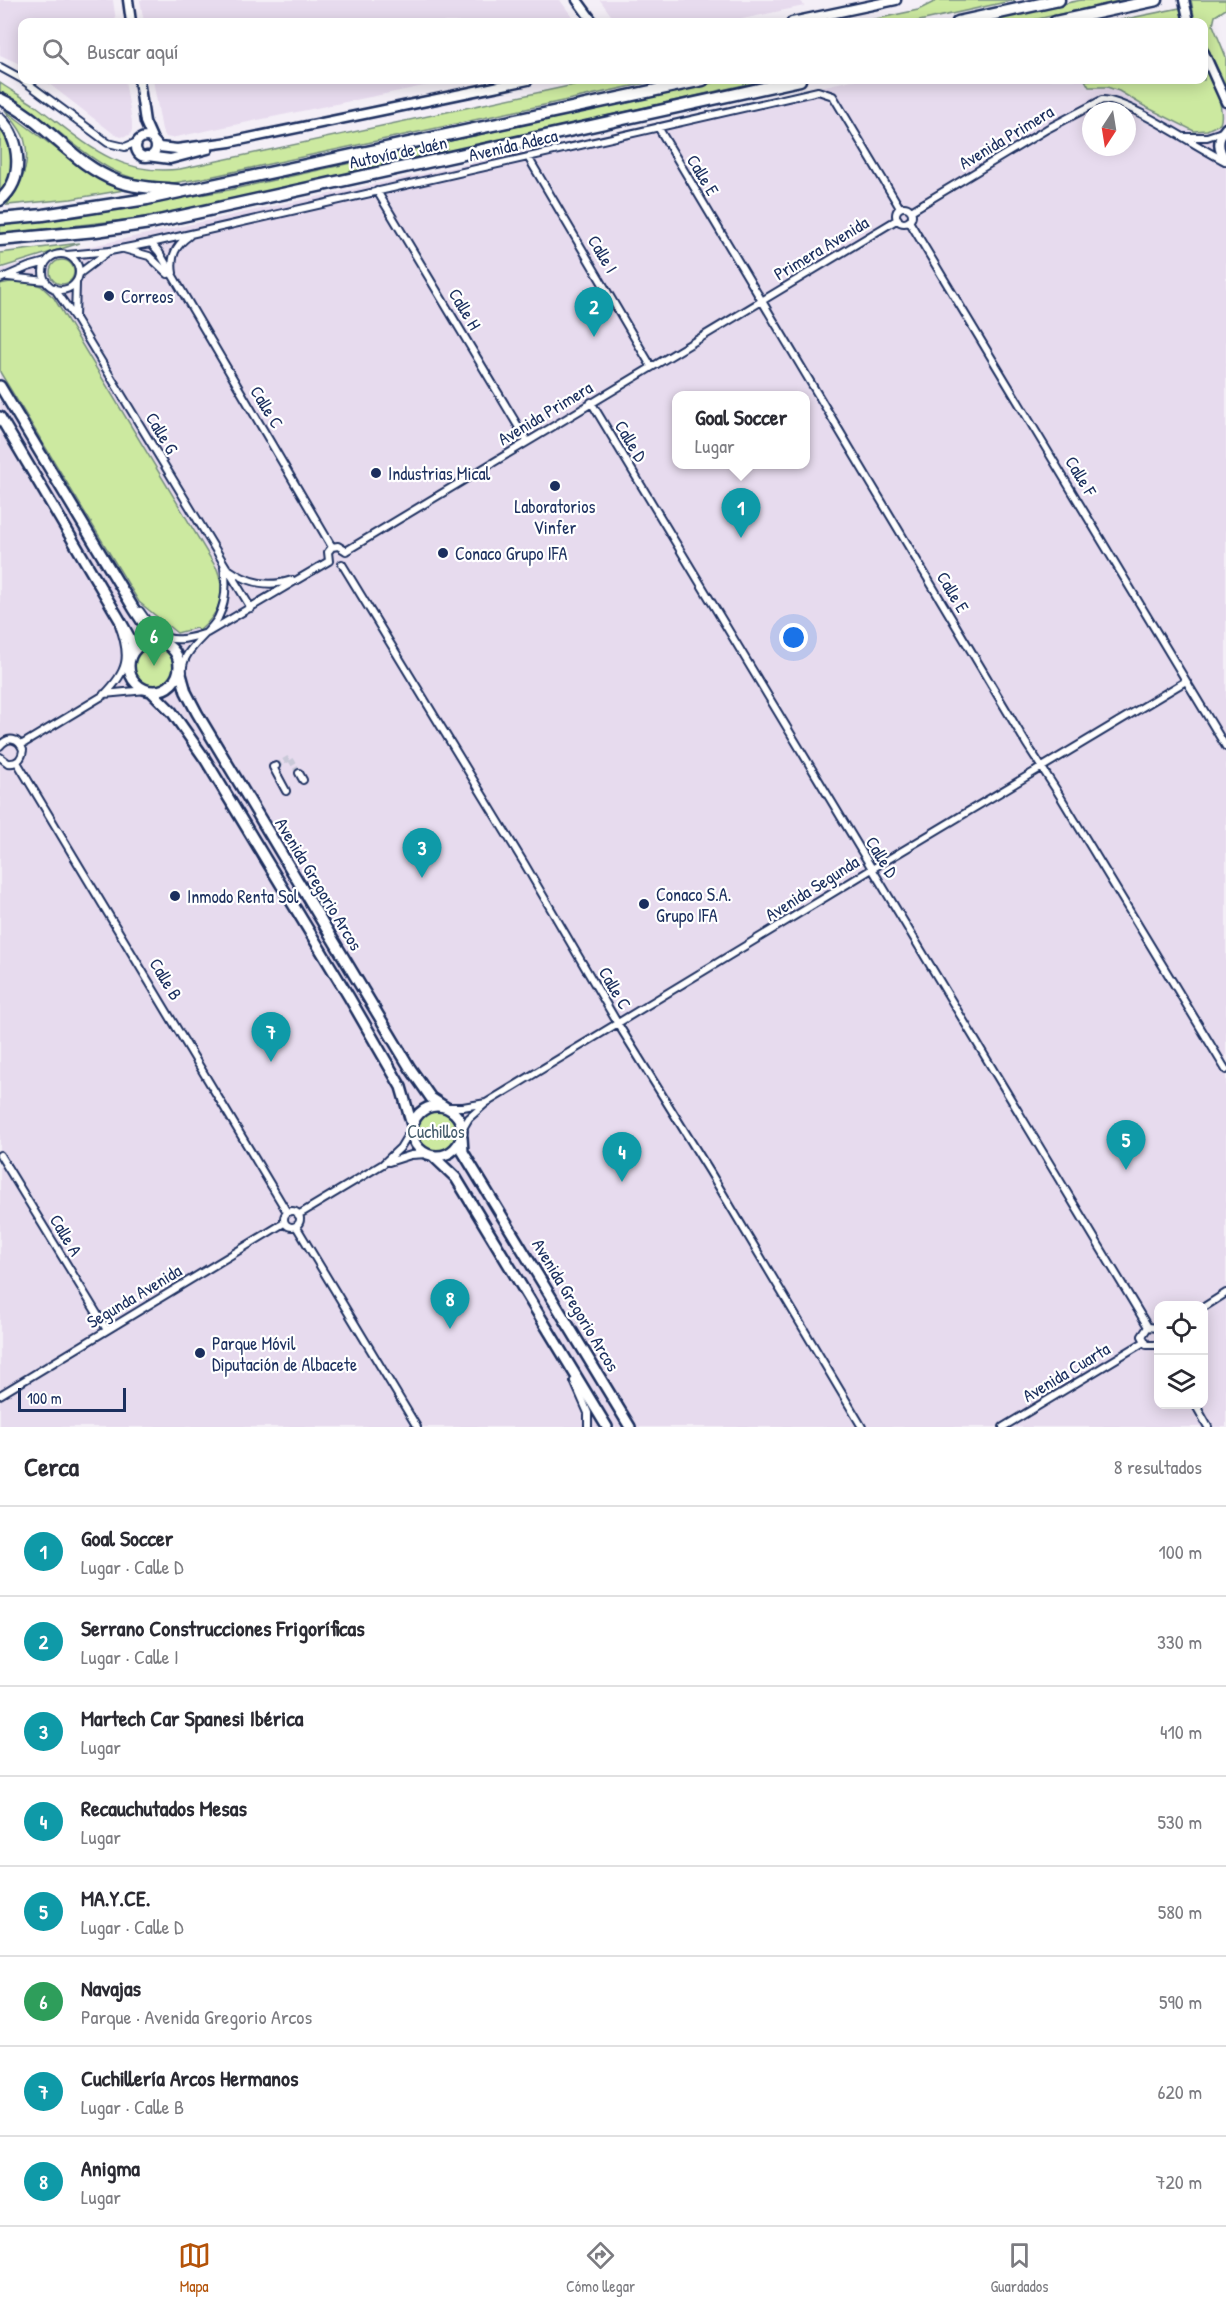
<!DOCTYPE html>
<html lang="es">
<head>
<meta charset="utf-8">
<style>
  :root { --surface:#fff; --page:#f7f7f7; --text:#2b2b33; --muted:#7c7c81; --line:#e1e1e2; --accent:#b45309 }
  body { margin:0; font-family:"Patrick Hand",sans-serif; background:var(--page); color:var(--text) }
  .controls { position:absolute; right:18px; bottom:18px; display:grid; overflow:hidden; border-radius:12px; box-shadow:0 3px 15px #0003 }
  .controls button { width:54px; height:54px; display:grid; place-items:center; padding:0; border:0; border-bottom:2px solid var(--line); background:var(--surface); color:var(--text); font:30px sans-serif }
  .compass { position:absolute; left:1082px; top:102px; width:54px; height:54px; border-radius:50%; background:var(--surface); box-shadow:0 3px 15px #0003; rotate:192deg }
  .scale { position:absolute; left:18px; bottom:15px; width:108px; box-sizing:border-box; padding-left:6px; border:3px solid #1b2f5e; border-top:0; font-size:16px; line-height:21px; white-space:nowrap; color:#1b2f5e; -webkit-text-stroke:4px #fff; paint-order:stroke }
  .you { position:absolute; left:794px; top:638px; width:21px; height:21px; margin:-15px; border:4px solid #fff; border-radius:50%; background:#1a73e8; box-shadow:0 0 0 9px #1a73e833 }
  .badge { display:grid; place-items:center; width:39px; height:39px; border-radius:50%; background:var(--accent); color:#fff; font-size:20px; font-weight:700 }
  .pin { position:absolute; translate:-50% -50px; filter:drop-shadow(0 2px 3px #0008) }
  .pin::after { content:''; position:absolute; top:32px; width:21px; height:18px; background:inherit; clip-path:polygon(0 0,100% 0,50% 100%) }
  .popup { position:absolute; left:672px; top:391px; width:138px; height:78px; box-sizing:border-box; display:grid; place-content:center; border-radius:12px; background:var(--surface); filter:drop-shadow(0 2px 4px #0005); font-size:20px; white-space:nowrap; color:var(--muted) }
  .popup b { font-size:22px; color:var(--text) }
  .popup::after { content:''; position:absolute; left:50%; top:100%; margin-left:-12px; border:12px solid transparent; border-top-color:var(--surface) }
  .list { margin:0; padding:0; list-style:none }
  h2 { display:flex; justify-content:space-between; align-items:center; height:78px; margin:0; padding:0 24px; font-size:26px }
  h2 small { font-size:20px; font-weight:400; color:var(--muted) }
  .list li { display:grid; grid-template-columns:39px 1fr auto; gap:18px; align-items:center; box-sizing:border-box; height:90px; padding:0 24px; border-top:2px solid var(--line) }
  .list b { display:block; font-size:22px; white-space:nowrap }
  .list p { margin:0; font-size:20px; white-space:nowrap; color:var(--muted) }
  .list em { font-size:20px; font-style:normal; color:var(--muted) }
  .icon { flex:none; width:33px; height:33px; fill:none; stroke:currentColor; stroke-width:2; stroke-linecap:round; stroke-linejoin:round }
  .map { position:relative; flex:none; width:1226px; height:1427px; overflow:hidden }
  .search { position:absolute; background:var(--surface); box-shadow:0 3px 15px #0003; left:18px; right:18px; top:18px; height:66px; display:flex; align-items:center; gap:15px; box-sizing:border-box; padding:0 21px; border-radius:12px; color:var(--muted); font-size:22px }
  .sheet { height:798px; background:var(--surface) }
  nav { display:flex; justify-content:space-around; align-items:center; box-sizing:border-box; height:84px; border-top:2px solid var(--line); background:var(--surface); font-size:16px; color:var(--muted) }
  nav a { display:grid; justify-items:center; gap:3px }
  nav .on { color:var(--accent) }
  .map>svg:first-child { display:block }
  .built { fill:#e7dbee; fill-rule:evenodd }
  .green { fill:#cce9a0; stroke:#748c7f; stroke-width:1.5 }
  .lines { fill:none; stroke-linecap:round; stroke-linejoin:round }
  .street-tunnel { stroke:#c9c9d8; stroke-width:6; stroke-dasharray:6 3; stroke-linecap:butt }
  .street-casing { stroke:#1b2f5e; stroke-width:10 }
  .secondary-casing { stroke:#1b2f5e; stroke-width:13 }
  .primary-casing { stroke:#1b2f5e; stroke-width:14 }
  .highway-casing { stroke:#1b2f5e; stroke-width:15 }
  .street { stroke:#fff; stroke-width:6 }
  .secondary { stroke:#fff; stroke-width:8 }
  .primary { stroke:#fff; stroke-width:9 }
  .highway { stroke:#fff; stroke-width:10 }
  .poi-dot { fill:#1b2f5e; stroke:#fff; stroke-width:2 }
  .labels { text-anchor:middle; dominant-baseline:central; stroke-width:4.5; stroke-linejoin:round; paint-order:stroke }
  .street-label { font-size:18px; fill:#1b2f5e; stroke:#fff }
  .poi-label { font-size:18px; fill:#1b2f5e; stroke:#fff; text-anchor:start }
  .park-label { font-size:18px; fill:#475e6e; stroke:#fff }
</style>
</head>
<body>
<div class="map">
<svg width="1226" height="1427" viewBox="0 0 1226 1427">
  <rect width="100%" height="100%" fill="#f4eff7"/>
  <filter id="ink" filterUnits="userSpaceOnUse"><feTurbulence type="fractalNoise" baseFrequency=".0167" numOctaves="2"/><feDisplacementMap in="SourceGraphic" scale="12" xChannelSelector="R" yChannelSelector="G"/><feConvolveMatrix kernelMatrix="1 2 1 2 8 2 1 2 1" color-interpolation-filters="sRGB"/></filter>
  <g filter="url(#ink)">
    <path class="built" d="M 0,0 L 113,0 L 116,22 L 22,22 L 22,65 L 0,55 Z
      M 140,0 L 560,0 L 576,22 L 144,22 Z
      M 600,0 L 800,0 L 804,6 L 728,22 L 616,22 Z
      M 1199,4 L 1226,52 L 1226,1427 L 0,1427 L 0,270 L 46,256 L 852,80 L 1204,80 L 1204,22 L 1112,22 ZM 1091,111 L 1127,111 L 1127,147 L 1091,147 ZM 676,396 L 806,396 L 806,464 L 676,464 ZM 1158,1306 L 1204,1306 L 1204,1404 L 1158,1404 Z
      M 44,80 L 125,80 L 132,122 L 132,130 L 130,135 L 121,137 L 114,134 Z
      M 153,80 L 453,80 L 171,138 L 166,137 L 162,130 Z"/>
    <path class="green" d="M 938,0 L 1015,0 L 915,22 L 861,22 L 918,10 Z
      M 1081,0 L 1124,0 L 1024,22 L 979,22 Z
      M 1191,0 L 1226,0 L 1226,9 L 1215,16 L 1213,25 L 1226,57 L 1226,86 L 1204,40 L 1204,22 L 1195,22 Z
      M 1180,8 L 1183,22 L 1111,22 Z
      M 1204,63 C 1211,77 1226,109 1220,124 L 1207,130 L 1194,131 L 1144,106 L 1119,91 L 1107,87 L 1089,87 L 1085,80 L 1204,80 Z
      M 597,80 L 660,80 L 209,177 C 197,179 184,182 172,183 C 94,185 63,121 0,93 L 0,83 C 12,91 24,98 36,106 C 83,141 117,177 180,169 Z
      M 725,80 L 766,80 L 239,199 L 133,219 L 0,234 L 0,223 L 111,210 L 229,190 Z
      M 5,110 L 71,160 L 106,181 L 130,189 L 71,199 L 7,205 C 21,185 32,164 24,138 C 21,129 11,118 5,110 Z
      M 0,123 C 18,149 17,169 0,194 Z
      M 80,243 L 0,268 L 0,253 Z
      M50 272a12 12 0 1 1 24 0a12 12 0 1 1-24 0Z
      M 20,280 L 41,286 L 54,298 L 217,569 C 227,595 219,614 199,631 L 196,628 L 177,633 L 139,602 L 0,372 L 0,284 Z
      M134 666a20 20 0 1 1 40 0a20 20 0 1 1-40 0Z
      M416 1131a20 20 0 1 1 40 0a20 20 0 1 1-40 0Z"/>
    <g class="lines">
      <path class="street-tunnel" d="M 276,766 L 290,758 L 299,773"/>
      <defs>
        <path id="street" d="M 0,67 L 22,79
          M 23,80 L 108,143 L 125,147 L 137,142
          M 658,127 L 1026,743 L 1057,791 L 1226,1070
          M 1185,137 L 1207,137 L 1222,132
          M 528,157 L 651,366
          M 377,191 L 527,441
          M896 215a8 8 0 1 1 16 0a8 8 0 1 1-16 0Z
          M 911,211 L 1047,129 L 1102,100 C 1127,99 1198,148 1225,161
          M 909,221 L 1226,747
          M 151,243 L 159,252 L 332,547
          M 124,249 L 149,256 L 168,274
          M43 272a18 18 0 1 1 36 0a18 18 0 1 1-36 0Z
          M 67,255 L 110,251 L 151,243 L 818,91 L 833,96 L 900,208
          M 80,273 L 109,251
          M 173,273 C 170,256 176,245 189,236
          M 8,277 L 46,281
          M 0,279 L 28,267 L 46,262
          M 54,288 L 75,318 L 251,608
          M 75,318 L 76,283
          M 591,402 L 1148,1327
          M 346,551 L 898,219
          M 329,561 L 328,552 L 332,547 L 338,546 L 346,551
          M 342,564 L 524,863 L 618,1024 L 710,1172 L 862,1427
          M 228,569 C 248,583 268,588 292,580
          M 140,611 C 162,643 171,644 207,633 L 329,561
          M 183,672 C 180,651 209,635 218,618 C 226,602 227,585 224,567
          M 104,694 L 146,690
          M 21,745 L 104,695 C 128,671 131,657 119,625
          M 0,746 C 8,736 19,738 23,750 C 22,759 17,764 8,763 L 0,757
          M 17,762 L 287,1212
          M 276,766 L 273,767 L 286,791
          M 299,773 L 303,780
          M 447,1107 L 463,1107 L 486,1103
          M 462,1130 L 469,1118 L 486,1103 L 872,869 L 1186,681
          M 0,1155 L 107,1330
          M 389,1162 L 411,1155 L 427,1154
          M284 1219a8 8 0 1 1 16 0a8 8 0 1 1-16 0Z
          M 298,1215 L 383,1164 L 400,1148 L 412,1128
          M 296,1226 L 417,1427
          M 1204,1307 L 1226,1293
          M 1158,1328 L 1148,1327 L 1142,1336 L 1147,1345 L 1158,1345
          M 574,1381 L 588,1413 L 588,1427
          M 0,1395 L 284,1223
          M 1195,1404 L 1208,1427
          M 1003,1427 L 1144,1342"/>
        <path id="secondary" d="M 128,0 L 131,22
          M 577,0 L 593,22
          M 1184,0 L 1189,22
          M 792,22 L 896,0
          M 1204,53 L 1226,102
          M 139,80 L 145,122 L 153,140
          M 1226,128 C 1217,138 1217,150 1226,160
          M136 147a10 10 0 1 1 20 0a10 10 0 1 1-20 0Z
          M 155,142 L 159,147 L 177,149 L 230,142 L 528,80
          M 147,156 L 170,159 L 208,149"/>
        <path id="primary" d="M 0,386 L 134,609 L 153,638 L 162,642
          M 0,417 L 121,622 L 132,642 L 130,657
          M129 666a25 25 0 1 1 50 0a25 25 0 1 1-50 0Z
          M 179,667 L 186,692 L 197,713 L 410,1068 L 431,1098 L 445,1107
          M 151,691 L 172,712 L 205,759 L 349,997 L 401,1087 L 412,1125
          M412 1131a25 25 0 1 1 50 0a25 25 0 1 1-50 0Z
          M 462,1137 L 463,1152 L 630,1427
          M 433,1156 L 456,1178 L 607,1427"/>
        <path id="highway" d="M 958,22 L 1059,0
          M 1055,22 L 1157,0
          M 0,99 C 44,119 72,164 117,181 C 136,188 157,188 177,190
          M 0,119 C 21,140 25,179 0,200
          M 0,219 L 43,215 L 147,199 L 703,80
          M 0,240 L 96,231 L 150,223 L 800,80"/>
      </defs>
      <use href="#street" class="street-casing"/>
      <use href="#secondary" class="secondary-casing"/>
      <use href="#primary" class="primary-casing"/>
      <use href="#highway" class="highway-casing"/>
      <use href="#street" class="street"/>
      <use href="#secondary" class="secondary"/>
      <use href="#primary" class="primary"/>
      <use href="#highway" class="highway"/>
    </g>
  </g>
  <g class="poi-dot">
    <circle cx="109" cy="296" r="6"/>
    <circle cx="376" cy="473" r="6"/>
    <circle cx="555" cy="486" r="6"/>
    <circle cx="443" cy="553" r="6"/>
    <circle cx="175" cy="896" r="6"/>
    <circle cx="644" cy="904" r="6"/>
    <circle cx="200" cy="1353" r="6"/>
  </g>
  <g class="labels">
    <g class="street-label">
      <text transform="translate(1006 137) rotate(-31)">Avenida Primera</text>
      <text transform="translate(513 145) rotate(-13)">Avenida Adeca</text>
      <text transform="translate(398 152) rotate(-12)">Autovía de Jaén</text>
      <text transform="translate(703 175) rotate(59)">Calle E</text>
      <text transform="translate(821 248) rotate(-31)">Primera Avenida</text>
      <text transform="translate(603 254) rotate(59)">Calle I</text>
      <text transform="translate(465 309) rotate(59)">Calle H</text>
      <text transform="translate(267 407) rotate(59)">Calle C</text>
      <text transform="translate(545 413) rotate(-31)">Avenida Primera</text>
      <text transform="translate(162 433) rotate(59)">Calle G</text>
      <text transform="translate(631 441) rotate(59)">Calle D</text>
      <text transform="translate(1081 476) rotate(59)">Calle F</text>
      <text transform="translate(953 592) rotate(59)">Calle E</text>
      <text transform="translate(882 857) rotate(59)">Calle D</text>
      <text transform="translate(319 884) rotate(59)">Avenida Gregorio Arcos</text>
      <text transform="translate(812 888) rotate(-32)">Avenida Segunda</text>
      <text transform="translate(166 979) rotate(59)">Calle B</text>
      <text transform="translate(615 988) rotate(60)">Calle C</text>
      <text transform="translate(66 1235) rotate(59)">Calle A</text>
      <text transform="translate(134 1296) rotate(-31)">Segunda Avenida</text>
      <text transform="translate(576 1305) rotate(59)">Avenida Gregorio Arcos</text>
      <text transform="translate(1066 1372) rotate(-31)">Avenida Cuarta</text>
    </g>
    <g class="poi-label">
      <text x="121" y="296">Correos</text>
      <text x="388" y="473">Industrias Mical</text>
      <text x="555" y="506" text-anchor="middle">Laboratorios<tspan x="555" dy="21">Vinfer</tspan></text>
      <text x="455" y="553">Conaco Grupo IFA</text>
      <text x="656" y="894">Conaco S.A.<tspan x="656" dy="21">Grupo IFA</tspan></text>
      <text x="187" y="896">Inmodo Renta Sol</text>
      <text x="212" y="1343">Parque Móvil<tspan x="212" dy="21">Diputación de Albacete</tspan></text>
    </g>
    <g class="park-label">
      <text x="436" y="1131">Cuchillos</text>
    </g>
  </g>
</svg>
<div class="controls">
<button><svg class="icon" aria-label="locate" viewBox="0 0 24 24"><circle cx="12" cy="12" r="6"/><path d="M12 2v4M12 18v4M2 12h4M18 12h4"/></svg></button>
<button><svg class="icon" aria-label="layers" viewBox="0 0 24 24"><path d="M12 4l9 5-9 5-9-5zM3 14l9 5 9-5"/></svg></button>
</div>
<svg class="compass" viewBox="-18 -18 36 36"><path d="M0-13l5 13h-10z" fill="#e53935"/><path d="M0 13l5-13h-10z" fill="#7c7c81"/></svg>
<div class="scale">100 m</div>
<div class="you"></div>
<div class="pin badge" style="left:741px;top:538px;background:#0f9aa8">1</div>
<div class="popup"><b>Goal Soccer</b>Lugar</div>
<div class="pin badge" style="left:594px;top:337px;background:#0f9aa8">2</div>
<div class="pin badge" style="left:422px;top:878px;background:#0f9aa8">3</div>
<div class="pin badge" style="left:622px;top:1182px;background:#0f9aa8">4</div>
<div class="pin badge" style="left:1126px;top:1170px;background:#0f9aa8">5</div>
<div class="pin badge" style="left:154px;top:666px;background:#2e9e5b">6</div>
<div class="pin badge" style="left:271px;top:1062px;background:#0f9aa8">7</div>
<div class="pin badge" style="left:450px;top:1329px;background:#0f9aa8">8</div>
<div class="search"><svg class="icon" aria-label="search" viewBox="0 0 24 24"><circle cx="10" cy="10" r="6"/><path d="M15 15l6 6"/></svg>Buscar aquí</div>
</div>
<section class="sheet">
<h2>Cerca<small>8 resultados</small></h2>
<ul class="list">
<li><span class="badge" style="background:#0f9aa8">1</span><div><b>Goal Soccer</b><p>Lugar · Calle D</p></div><em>100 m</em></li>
<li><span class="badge" style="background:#0f9aa8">2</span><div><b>Serrano Construcciones Frigoríficas</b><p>Lugar · Calle I</p></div><em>330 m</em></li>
<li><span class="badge" style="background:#0f9aa8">3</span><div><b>Martech Car Spanesi Ibérica</b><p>Lugar</p></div><em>410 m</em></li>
<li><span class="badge" style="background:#0f9aa8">4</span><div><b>Recauchutados Mesas</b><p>Lugar</p></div><em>530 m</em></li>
<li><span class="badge" style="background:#0f9aa8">5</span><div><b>MA.Y.CE.</b><p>Lugar · Calle D</p></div><em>580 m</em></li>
<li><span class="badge" style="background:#2e9e5b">6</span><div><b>Navajas</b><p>Parque · Avenida Gregorio Arcos</p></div><em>590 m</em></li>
<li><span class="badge" style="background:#0f9aa8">7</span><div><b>Cuchillería Arcos Hermanos</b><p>Lugar · Calle B</p></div><em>620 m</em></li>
<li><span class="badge" style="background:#0f9aa8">8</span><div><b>Anigma</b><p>Lugar</p></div><em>720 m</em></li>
</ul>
</section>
<nav>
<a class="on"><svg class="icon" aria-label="map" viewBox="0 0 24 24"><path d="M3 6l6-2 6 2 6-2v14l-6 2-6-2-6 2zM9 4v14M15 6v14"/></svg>Mapa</a>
<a><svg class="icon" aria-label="directions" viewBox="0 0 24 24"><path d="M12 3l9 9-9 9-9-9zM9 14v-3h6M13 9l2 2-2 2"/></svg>Cómo llegar</a>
<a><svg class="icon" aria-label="saved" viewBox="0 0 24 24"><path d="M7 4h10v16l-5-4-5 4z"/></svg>Guardados</a>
</nav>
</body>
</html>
